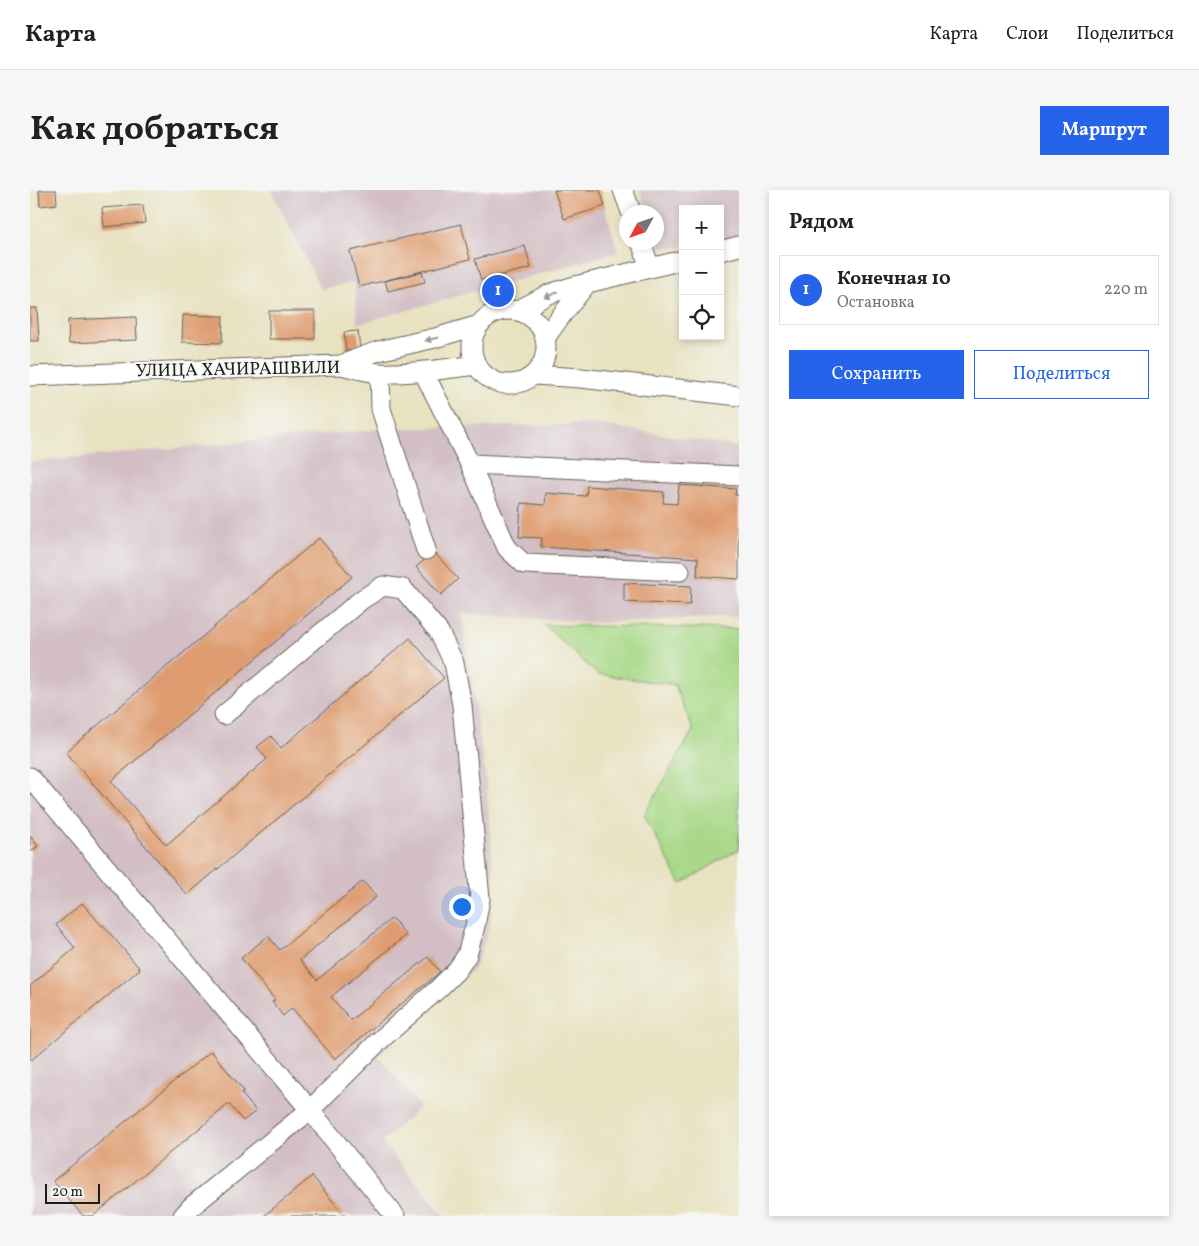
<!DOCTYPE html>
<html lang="ru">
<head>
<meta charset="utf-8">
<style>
  :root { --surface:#fff; --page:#f6f6f6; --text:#202124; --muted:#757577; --line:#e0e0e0; --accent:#2563eb }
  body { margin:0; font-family:Vollkorn,serif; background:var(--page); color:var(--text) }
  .controls { position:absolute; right:15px; top:15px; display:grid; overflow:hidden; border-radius:0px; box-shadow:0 2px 8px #0003 }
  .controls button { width:45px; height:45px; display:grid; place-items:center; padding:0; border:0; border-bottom:1px solid var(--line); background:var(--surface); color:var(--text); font:25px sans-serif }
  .compass { position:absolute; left:589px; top:15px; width:45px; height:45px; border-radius:50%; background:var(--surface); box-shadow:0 2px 8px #0003; rotate:230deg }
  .scale { position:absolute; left:15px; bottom:12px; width:55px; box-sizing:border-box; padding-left:5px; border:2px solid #1c1c1c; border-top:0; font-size:14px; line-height:18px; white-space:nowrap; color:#1c1c1c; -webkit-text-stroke:4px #f6f6f2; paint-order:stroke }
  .you { position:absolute; left:431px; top:716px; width:18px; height:18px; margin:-12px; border:4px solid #fff; border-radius:50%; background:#1a73e8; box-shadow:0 0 0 8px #1a73e833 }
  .badge { display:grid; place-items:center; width:32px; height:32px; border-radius:50%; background:var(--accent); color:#fff; font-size:16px; font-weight:700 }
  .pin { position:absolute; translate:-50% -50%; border:2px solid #fff; box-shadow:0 1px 5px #0006 }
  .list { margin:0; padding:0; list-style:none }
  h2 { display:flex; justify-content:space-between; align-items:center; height:65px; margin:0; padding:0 20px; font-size:21px }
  h2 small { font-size:16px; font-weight:400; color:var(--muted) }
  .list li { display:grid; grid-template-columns:32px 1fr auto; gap:15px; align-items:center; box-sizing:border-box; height:70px; margin:0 10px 10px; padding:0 10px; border:1px solid var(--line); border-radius:0px }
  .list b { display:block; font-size:19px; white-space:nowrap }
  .list p { margin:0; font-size:16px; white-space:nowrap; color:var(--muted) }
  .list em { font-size:16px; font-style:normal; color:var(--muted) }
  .actions { display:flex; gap:10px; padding:15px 20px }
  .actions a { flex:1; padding:11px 0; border:1px solid var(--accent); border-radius:0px; text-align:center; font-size:18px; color:var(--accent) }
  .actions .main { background:var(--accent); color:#fff }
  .icon { flex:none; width:28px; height:28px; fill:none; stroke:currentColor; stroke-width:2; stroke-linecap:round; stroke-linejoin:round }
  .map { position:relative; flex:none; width:709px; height:1026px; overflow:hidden; border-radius:0px }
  header { display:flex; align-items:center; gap:30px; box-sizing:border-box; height:70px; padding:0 25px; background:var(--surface); border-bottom:1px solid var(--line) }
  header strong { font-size:24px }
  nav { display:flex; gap:28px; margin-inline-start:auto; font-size:18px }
  .intro { display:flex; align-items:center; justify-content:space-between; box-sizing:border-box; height:120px; padding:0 30px }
  h1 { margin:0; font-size:35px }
  .button { padding:12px 22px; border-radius:0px; background:var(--accent); color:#fff; font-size:18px; font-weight:700 }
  main { display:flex; gap:30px; padding:0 30px }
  aside { flex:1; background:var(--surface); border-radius:0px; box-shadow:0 2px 8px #0003 }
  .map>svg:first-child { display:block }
  .industrial { fill:#d2bec4 }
  .green { fill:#a9d988; stroke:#627a52 }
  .building { fill:#de9c6f }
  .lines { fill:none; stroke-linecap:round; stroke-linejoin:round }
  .minor-casing { stroke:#636156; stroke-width:21 }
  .minor { stroke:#fff; stroke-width:19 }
  .oneway { fill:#999 }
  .labels { text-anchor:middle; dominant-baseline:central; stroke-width:4; stroke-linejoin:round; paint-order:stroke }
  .street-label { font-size:18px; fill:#1c1c1c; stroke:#f6f6f2 }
</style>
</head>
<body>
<header>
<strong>Карта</strong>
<nav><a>Карта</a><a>Слои</a><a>Поделиться</a></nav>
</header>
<div class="intro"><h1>Как добраться</h1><a class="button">Маршрут</a></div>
<main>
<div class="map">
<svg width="709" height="1026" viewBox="0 0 709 1026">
  <rect width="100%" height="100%" fill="#f6f6f2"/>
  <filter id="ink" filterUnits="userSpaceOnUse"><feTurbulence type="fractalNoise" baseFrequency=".02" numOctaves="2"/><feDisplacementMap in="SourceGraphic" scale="10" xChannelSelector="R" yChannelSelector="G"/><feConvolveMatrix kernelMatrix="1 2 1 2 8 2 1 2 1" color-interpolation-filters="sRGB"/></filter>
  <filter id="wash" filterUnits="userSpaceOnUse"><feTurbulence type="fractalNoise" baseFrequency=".0096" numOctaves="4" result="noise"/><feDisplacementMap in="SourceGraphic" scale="20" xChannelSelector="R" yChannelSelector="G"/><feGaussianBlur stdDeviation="1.12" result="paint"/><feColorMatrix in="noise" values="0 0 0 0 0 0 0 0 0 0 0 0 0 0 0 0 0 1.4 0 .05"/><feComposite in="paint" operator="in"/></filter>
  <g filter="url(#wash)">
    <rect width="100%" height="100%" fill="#e8e2c1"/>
    <path class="industrial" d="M 241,0 L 570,0 L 588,62 L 327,134 L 325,92 L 291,99 Z
      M 610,0 L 709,0 L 709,48 L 690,53 L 690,19 L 653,19 L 653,57 L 629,58 L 627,51 L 626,22 L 617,22 Z
      M 566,234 L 709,257 L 709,426 L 567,433 L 431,423 L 457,598 L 464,693 L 460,736 L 444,779 L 348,865 L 390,917 L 352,952 L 414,1026 L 0,1026 L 0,272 L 351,239 Z"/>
    <path class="green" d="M 514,435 L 709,439 L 709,659 L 651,694 L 614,625 L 663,540 L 645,495 L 567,484 Z"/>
    <g id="blocks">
      <path class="building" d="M 9,0 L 26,0 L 27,14 L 10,16 Z
        M 524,0 L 570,0 L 575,16 L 534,29 Z
        M 113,15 L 115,33 L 74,37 L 72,18 Z
        M 431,34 L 440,69 L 329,97 L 320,61 Z
        M 495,56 L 501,78 L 451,90 L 445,69 Z
        M 392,82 L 395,92 L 358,101 L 355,91 Z
        M 0,118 L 7,118 L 9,151 L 0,151 Z
        M 239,121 L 285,121 L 285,149 L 239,149 Z
        M 153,125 L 193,126 L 192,153 L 152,152 Z
        M 106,127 L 107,150 L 39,153 L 38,130 Z
        M 328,141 L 330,160 L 316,161 L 314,142 Z
        M 649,295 L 706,299 L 705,305 L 709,305 L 709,389 L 667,386 L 668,368 L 511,357 L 512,348 L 489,347 L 491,313 L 515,315 L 516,303 L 556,306 L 557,296 L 634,302 L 633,313 L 647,314 Z
        M 289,348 L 322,387 L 81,591 L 136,655 L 237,569 L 227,557 L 241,546 L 251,558 L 380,448 L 414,488 L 157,705 L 36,562 Z
        M 404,362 L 428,389 L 411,405 L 386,377 Z
        M 594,393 L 661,396 L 660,415 L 594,412 Z
        M 0,646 L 8,656 L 0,662 Z
        M 333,691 L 346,707 L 270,770 L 287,790 L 362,728 L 376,745 L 301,807 L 321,830 L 398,767 L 410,782 L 305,869 L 262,818 L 253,826 L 242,812 L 245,810 L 211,768 L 238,746 L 250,760 Z
        M 52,713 L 72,736 L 73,735 L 110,779 L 0,871 L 0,796 L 45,758 L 26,735 Z
        M 181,861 L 214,901 L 211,903 L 226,921 L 213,931 L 199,914 L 63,1026 L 53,1026 L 23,991 Z
        M 282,986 L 315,1026 L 234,1026 Z"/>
    </g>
  </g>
  <g filter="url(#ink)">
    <use href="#blocks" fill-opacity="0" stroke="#636156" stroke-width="1"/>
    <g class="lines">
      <defs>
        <path id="minor" d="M 593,0 L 601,22
          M 611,52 L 620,78
          M 690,61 L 709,56
          M442 157a37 37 0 1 1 74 0a37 37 0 1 1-74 0Z
          M 487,121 L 519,104 L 541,97 L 653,70
          M 515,149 C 527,129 543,112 557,93
          M 311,175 L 348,161 L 405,148 L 449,135
          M 393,181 L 440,274 L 709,286
          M 350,183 L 351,219 L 396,360
          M 504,185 L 551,188 L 709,206
          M 0,186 L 311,175 C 324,178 336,182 349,183 C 380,184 415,179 446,175
          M 440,274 L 477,358 L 494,374 L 650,381
          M 0,587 L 280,920 L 365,1026
          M 153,1026 L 161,1017 L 280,920 L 347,853 L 409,798 L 427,780 L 437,765 L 445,736 L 450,709 L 432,515 L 424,473 L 409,442 L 373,399 L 353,396 L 331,410 L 194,525"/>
      </defs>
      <use href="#minor" class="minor-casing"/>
      <use href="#minor" class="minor"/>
    </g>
    <defs><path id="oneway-solid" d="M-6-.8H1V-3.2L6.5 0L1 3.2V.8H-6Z" transform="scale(1.25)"/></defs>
    <g class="oneway">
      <use href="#oneway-solid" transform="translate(521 105) rotate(157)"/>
      <use href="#oneway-solid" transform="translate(402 149) rotate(166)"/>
    </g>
  </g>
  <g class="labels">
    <g class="street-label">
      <text transform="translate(208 180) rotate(-1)">УЛИЦА ХАЧИРАШВИЛИ</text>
    </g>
  </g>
</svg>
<div class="controls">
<button>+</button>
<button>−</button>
<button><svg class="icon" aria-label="locate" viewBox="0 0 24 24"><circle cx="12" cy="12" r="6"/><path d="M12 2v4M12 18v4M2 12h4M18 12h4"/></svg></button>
</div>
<svg class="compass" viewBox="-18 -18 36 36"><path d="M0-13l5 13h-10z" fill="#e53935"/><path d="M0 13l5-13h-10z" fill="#757577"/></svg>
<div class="scale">20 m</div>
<div class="you"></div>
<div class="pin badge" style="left:468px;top:101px">1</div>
</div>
<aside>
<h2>Рядом<small></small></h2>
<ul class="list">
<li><span class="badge">1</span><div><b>Конечная 10</b><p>Остановка</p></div><em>220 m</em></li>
</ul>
<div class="actions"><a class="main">Сохранить</a><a>Поделиться</a></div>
</aside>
</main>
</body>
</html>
